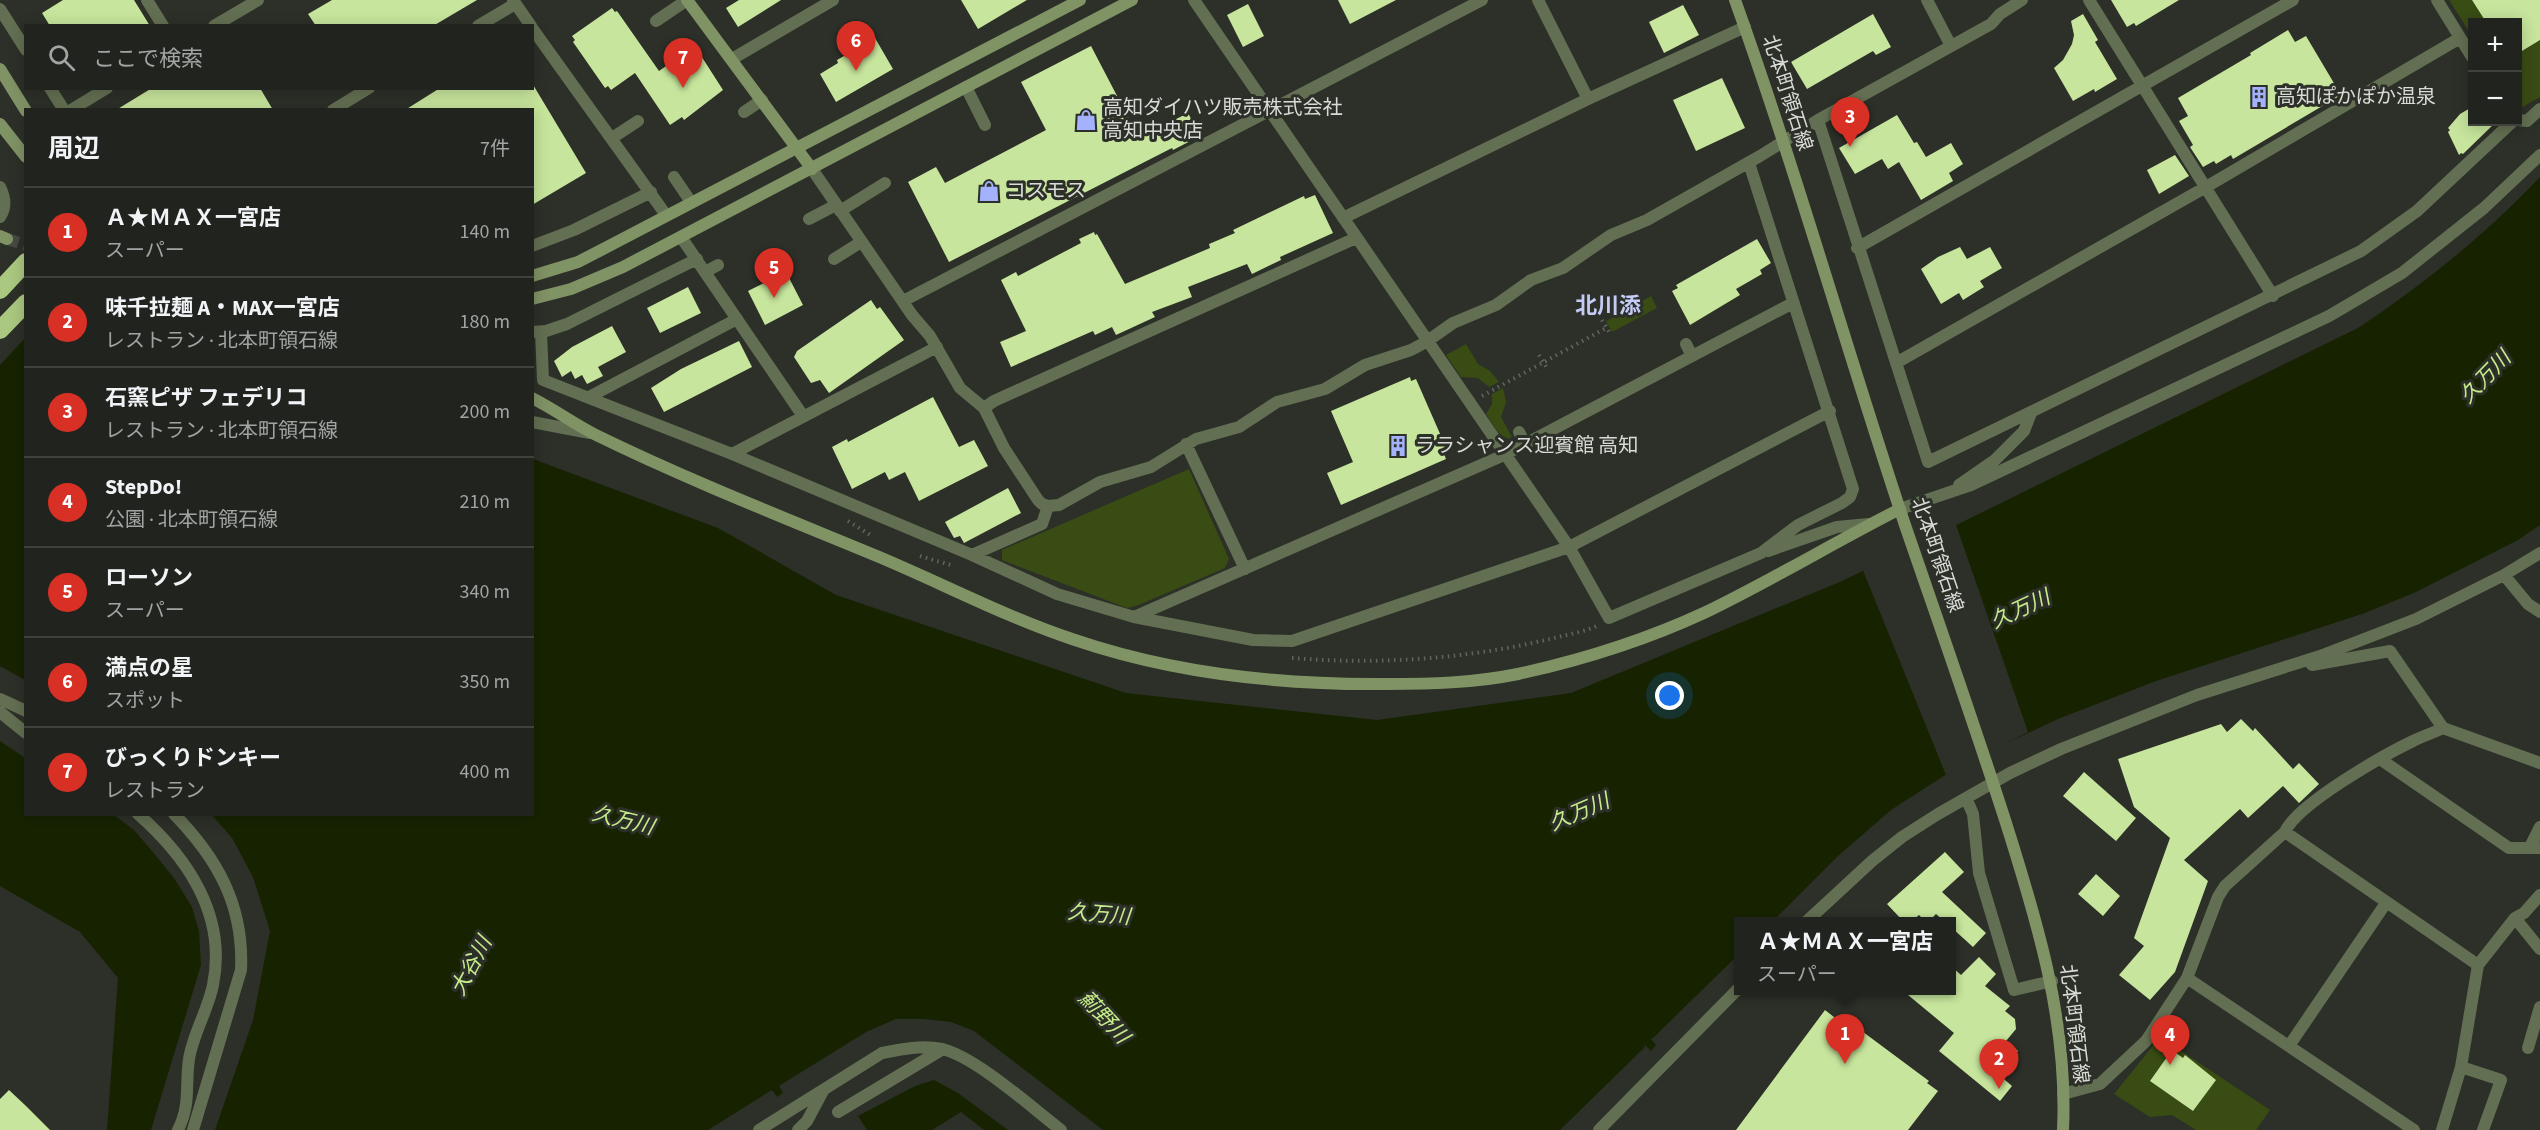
<!DOCTYPE html>
<html lang="ja">
<head>
<meta charset="utf-8">
<style>
  :root { --surface:#21241e; --page:#292c27; --text:#f1f3f6; --muted:#a2a4a4; --line:#3e413c; --accent:#d93025 }
  body { margin:0; font-family:"Source Sans 3","Noto Sans JP",sans-serif; background:var(--page); color:var(--text) }
  .controls { position:absolute; right:18px; top:18px; display:grid; overflow:hidden; border-radius:0px; box-shadow:0 3px 15px #0003 }
  .controls button { width:54px; height:54px; display:grid; place-items:center; padding:0; border:0; border-bottom:2px solid var(--line); background:var(--surface); color:var(--text); font:30px sans-serif }
  .you { position:absolute; left:1670px; top:696px; width:21px; height:21px; margin:-15px; border:4px solid #fff; border-radius:50%; background:#1a73e8; box-shadow:0 0 0 9px #1a73e833 }
  .badge { display:grid; place-items:center; width:39px; height:39px; border-radius:50%; background:var(--accent); color:#fff; font-size:20px; font-weight:700 }
  .pin { position:absolute; translate:-50% -50px; filter:drop-shadow(0 2px 3px #0008) }
  .pin::after { content:''; position:absolute; top:32px; width:21px; height:18px; background:inherit; clip-path:polygon(0 0,100% 0,50% 100%) }
  .popup { position:absolute; left:1734px; top:917px; width:222px; height:78px; box-sizing:border-box; display:grid; place-content:center; border-radius:0px; background:var(--surface); filter:drop-shadow(0 2px 4px #0005); font-size:20px; white-space:nowrap; color:var(--muted) }
  .popup b { font-size:22px; color:var(--text) }
  .popup::after { content:''; position:absolute; left:50%; top:100%; margin-left:-12px; border:12px solid transparent; border-top-color:var(--surface) }
  .list { margin:0; padding:0; list-style:none }
  h2 { display:flex; justify-content:space-between; align-items:center; height:78px; margin:0; padding:0 24px; font-size:26px }
  h2 small { font-size:20px; font-weight:400; color:var(--muted) }
  .list li { display:grid; grid-template-columns:39px 1fr auto; gap:18px; align-items:center; box-sizing:border-box; height:90px; padding:0 24px; border-top:2px solid var(--line) }
  .list b { display:block; font-size:22px; white-space:nowrap }
  .list p { margin:0; font-size:20px; white-space:nowrap; color:var(--muted) }
  .list em { font-size:20px; font-style:normal; color:var(--muted) }
  .icon { flex:none; width:33px; height:33px; fill:none; stroke:currentColor; stroke-width:2; stroke-linecap:round; stroke-linejoin:round }
  .map { position:relative; flex:none; width:2540px; height:1130px; overflow:hidden }
  .search { position:absolute; background:var(--surface); box-shadow:0 3px 15px #0003; left:24px; top:24px; width:510px; height:66px; display:flex; align-items:center; gap:15px; box-sizing:border-box; padding:0 21px; border-radius:0px; color:var(--muted); font-size:22px }
  .panel { position:absolute; background:var(--surface); box-shadow:0 3px 15px #0003; left:24px; top:108px; width:510px; height:708px; border-radius:0px }
  .map>svg:first-child { display:block }
  .green { fill:#394c14 }
  .water { fill:#172300 }
  .pier { fill:#2c3028 }
  .building { fill:#c7e59c }
  .lines { fill:none; stroke-linecap:round; stroke-linejoin:round }
  .secondary-tunnel { stroke:#464a42; stroke-width:12; stroke-dasharray:12 6; stroke-linecap:butt }
  .path { stroke:#62655e; stroke-width:4; stroke-dasharray:1.5 4.5; stroke-linecap:butt }
  .lane { stroke:#636f52; stroke-width:12 }
  .street { stroke:#636f52; stroke-width:12 }
  .secondary { stroke:#809365; stroke-width:12 }
  .highway { stroke:#abc880; stroke-width:18 }
  .labels { text-anchor:middle; dominant-baseline:central; stroke-width:6; stroke-linejoin:round; paint-order:stroke }
  .street-label { font-size:20px; fill:#d9dbd6; stroke:#2c3028 }
  .poi-label { font-size:20px; fill:#d9dbd6; stroke:#2c3028; text-anchor:start }
  .water-label { font-size:21px; font-style:italic; fill:#c6ec8a; stroke:#2c3028 }
  .quarter-label { font-size:22px; font-weight:bold; fill:#c3cbf6; stroke:#2c3028 }
</style>
</head>
<body>
<div class="map">
<svg width="2540" height="1130" viewBox="0 0 2540 1130">
  <rect width="100%" height="100%" fill="#2c3028"/>
  <path class="green" d="M 2449,0 L 2540,0 L 2540,97 L 2519,109 L 2518,108 L 2518,22 L 2472,22 L 2472,36 Z
    M 1651,296 L 1657,308 L 1612,332 L 1606,321 Z
    M 1466,344 L 1478,364 L 1490,371 L 1499,382 L 1489,387 L 1478,378 L 1461,377 L 1446,355 Z
    M 1503,388 L 1506,402 L 1501,417 L 1513,439 C 1499,439 1494,425 1486,414 L 1492,404 L 1492,394 Z
    M 1189,469 L 1229,559 L 1225,568 L 1136,606 L 1127,608 L 1002,560 L 1002,550 Z
    M 2160,1037 L 2270,1110 L 2256,1130 L 2196,1130 L 2172,1115 L 2150,1117 L 2114,1094 Z"/>
  <path class="water" d="M 2540,177 L 2540,525 L 2518,540 L 2416,592 L 2365,613 L 2156,681 L 2058,719 L 1964,763 L 1891,810 L 1838,856 L 1773,921 L 1738,922 L 1738,955 L 1652,1039 L 1650,1038 L 1656,1045 L 1651,1051 L 1644,1044 L 1645,1047 L 1560,1130 L 1103,1130 L 974,1031 L 951,1022 L 924,1019 L 896,1019 L 866,1032 L 779,1086 L 783,1093 L 777,1097 L 772,1090 L 708,1130 L 215,1130 L 253,1020 L 270,931 L 253,877 L 232,838 L 212,815 L 532,814 L 533,459 L 718,528 L 836,595 L 1126,693 L 1377,720 L 1571,693 L 1842,581 L 2358,328 C 2424,284 2485,235 2540,177 Z
    M 0,299 L 25,306 L 25,680 L 0,666 Z
    M 0,741 L 25,758 L 26,814 L 114,815 L 134,830 L 152,851 L 174,878 L 192,907 L 199,931 L 201,965 L 151,1130 L 107,1130 L 118,978 L 80,932 L 0,886 Z
    M 934,1080 L 958,1093 L 1008,1130 L 984,1130 L 961,1112 L 932,1130 L 867,1130 L 858,1116 L 915,1086 Z"/>
  <path class="pier" d="M 0,296 L 26,303 L 26,337 L 0,365 Z
    M 1955,522 L 2028,732 L 1946,775 L 1862,568 Z"/>
  <path class="building" d="M 63,0 L 134,0 L 150,26 L 50,26 L 42,13 Z
    M 332,0 L 477,0 L 433,26 L 316,26 L 308,14 Z
    M 739,0 L 781,0 L 738,27 L 726,8 Z
    M 961,0 L 1027,0 L 978,29 Z
    M 1338,0 L 1396,0 L 1350,24 Z
    M 2111,0 L 2179,0 L 2136,26 L 2134,23 L 2127,27 Z
    M 2472,0 L 2540,0 L 2540,40 L 2517,54 L 2517,22 L 2486,22 Z
    M 1248,4 L 1264,36 L 1243,47 L 1227,15 Z
    M 1683,5 L 1699,35 L 1664,53 L 1649,22 Z
    M 612,8 L 615,12 L 617,11 L 659,71 L 690,49 L 693,54 L 698,51 L 723,90 L 684,120 L 682,117 L 670,125 L 635,73 L 611,90 L 608,86 L 605,88 L 573,42 L 575,40 L 572,36 Z
    M 1873,14 L 1891,47 L 1876,55 L 1873,51 L 1807,89 L 1791,62 Z
    M 2083,14 L 2098,40 L 2095,42 L 2117,79 L 2095,92 L 2094,89 L 2073,101 L 2054,68 L 2063,60 L 2072,44 L 2074,35 L 2071,21 Z
    M 2288,30 L 2295,42 L 2306,36 L 2341,95 L 2233,159 L 2231,155 L 2216,164 L 2214,161 L 2203,167 L 2190,147 L 2193,145 L 2179,121 L 2188,116 L 2178,98 L 2251,55 L 2250,53 Z
    M 875,38 L 893,69 L 836,102 L 820,74 L 838,63 L 837,60 Z
    M 1091,46 L 1139,138 L 1188,113 L 1200,136 L 1173,150 L 1172,148 L 949,262 L 908,182 L 936,167 L 945,183 L 1046,130 L 1021,82 Z
    M 1722,78 L 1745,128 L 1696,151 L 1673,100 Z
    M 532,83 L 586,173 L 532,205 L 532,110 L 405,110 L 440,88 L 532,88 Z
    M 152,88 L 260,88 L 273,110 L 116,110 Z
    M 2472,107 L 2472,122 L 2496,122 L 2463,154 L 2461,153 L 2459,155 L 2448,132 L 2450,130 L 2448,128 L 2460,114 Z
    M 1897,115 L 1914,143 L 1917,142 L 1926,157 L 1951,143 L 1963,164 L 1949,173 L 1953,181 L 1921,200 L 1899,162 L 1888,169 L 1882,159 L 1855,174 L 1839,148 Z
    M 2175,155 L 2189,176 L 2159,194 L 2147,170 Z
    M 1315,195 L 1333,233 L 1280,257 L 1281,260 L 1252,274 L 1247,264 L 1188,287 L 1192,297 L 1152,312 L 1155,317 L 1116,335 L 1112,327 L 1095,335 L 1093,331 L 1011,367 L 1000,342 L 1026,331 L 1001,280 L 1016,272 L 1018,276 L 1081,243 L 1079,239 L 1094,232 L 1095,235 L 1097,234 L 1125,284 L 1210,248 L 1209,244 L 1235,233 L 1233,230 L 1304,196 L 1305,199 Z
    M 1757,239 L 1771,263 L 1760,270 L 1762,274 L 1736,289 L 1740,295 L 1690,325 L 1672,291 L 1678,288 L 1676,285 Z
    M 1960,247 L 1967,259 L 1990,247 L 2002,268 L 1980,281 L 1984,287 L 1963,300 L 1959,293 L 1941,304 L 1921,269 L 1938,257 Z
    M 786,272 L 803,305 L 765,325 L 748,291 Z
    M 688,287 L 701,313 L 660,333 L 647,308 Z
    M 871,300 L 877,309 L 880,307 L 904,340 L 829,393 L 820,380 L 811,383 L 794,357 L 797,351 Z
    M 612,326 L 626,352 L 598,367 L 603,376 L 587,384 L 582,375 L 575,379 L 571,371 L 562,377 L 554,361 L 572,347 Z
    M 739,341 L 752,367 L 664,412 L 651,388 L 681,369 Z
    M 1410,377 L 1411,381 L 1416,379 L 1448,452 L 1444,454 L 1446,459 L 1341,505 L 1327,473 L 1353,462 L 1331,411 Z
    M 933,397 L 959,447 L 974,440 L 988,466 L 919,501 L 905,472 L 889,480 L 885,472 L 852,489 L 832,447 L 847,439 L 848,442 Z
    M 1008,488 L 1021,513 L 964,543 L 960,536 L 954,538 L 945,522 Z
    M 2241,719 L 2253,731 L 2255,728 L 2293,769 L 2299,763 L 2319,784 L 2299,803 L 2283,786 L 2248,818 L 2240,809 L 2184,860 L 2208,881 L 2175,972 L 2150,1000 L 2119,975 L 2144,946 L 2134,938 L 2170,838 L 2134,807 L 2118,759 L 2221,724 L 2227,732 Z
    M 2084,772 L 2136,818 L 2116,841 L 2063,796 Z
    M 1945,852 L 1964,872 L 1942,892 L 1986,933 L 1973,947 L 1952,928 L 1952,921 L 1944,921 L 1936,914 L 1929,921 L 1925,921 L 1919,915 L 1912,921 L 1903,921 L 1887,904 Z
    M 2096,874 L 2120,896 L 2103,916 L 2078,894 Z
    M 1979,957 L 1996,974 L 1985,986 L 2010,1006 L 2005,1011 L 2015,1019 L 2016,1029 L 2006,1041 L 2018,1051 L 1998,1074 L 2012,1086 L 2000,1101 L 1939,1051 L 1954,1033 L 1902,990 L 1952,990 L 1952,967 L 1961,975 Z
    M 1825,1010 L 1848,1028 L 1851,1023 L 1929,1081 L 1927,1083 L 1938,1091 L 1908,1130 L 1736,1130 Z
    M 2172,1050 L 2183,1058 L 2185,1055 L 2216,1080 L 2193,1111 L 2150,1081 Z
    M 9,1090 L 26,1106 L 50,1130 L 0,1130 L 0,1099 Z"/>
  <g class="lines">
    <path class="secondary-tunnel" d="M 7,239 L 26,245"/>
    <path class="path" d="M 1602,320 L 1611,335
      M 1539,355 L 1547,368
      M 1482,396 L 1606,328
      M 848,521 L 872,536
      M 920,556 L 954,566
      M 1292,658 C 1379,665 1469,659 1554,638 C 1569,634 1585,632 1599,625"/>
    <path class="lane" d="M 656,21 L 687,0
      M 966,87 L 985,125
      M 744,112 L 762,100
      M 612,138 L 638,121
      M 674,177 L 691,202
      M 0,187 C 5,197 7,207 0,217
      M 840,211 L 885,183
      M 809,219 L 836,205
      M 834,259 L 861,242
      M 705,272 L 718,265
      M 1686,344 L 1692,356
      M 589,397 L 737,319
      M 1519,432 L 1525,444"/>
    <path class="street" d="M 147,0 L 163,26
      M 513,0 L 531,26
      M 1194,0 L 1569,547 L 1609,618 L 1761,553 L 1798,525 L 1842,503 L 1850,497 L 1853,489 L 1749,163
      M 1538,0 L 1588,99
      M 1927,0 L 1951,46
      M 2089,0 L 2273,296
      M 2437,0 L 2472,57
      M 0,9 L 26,50
      M 214,26 L 258,0
      M 478,26 L 515,4
      M 532,28 L 666,215
      M 732,59 L 833,0
      M 50,88 L 64,110
      M 71,110 L 107,88
      M 333,110 L 369,88
      M 1818,120 L 1928,462 L 2361,251 L 2417,211 L 2512,122
      M 2518,120 L 2527,121 L 2540,109
      M 812,169 L 912,315 L 930,336 L 960,388 L 984,408 L 1004,448 L 1038,500 L 1042,504 L 1048,506 L 1059,505 L 1100,482 L 1151,467 L 1196,439 L 1239,427 L 1277,402 L 1325,389 L 1365,365 L 1411,350 L 1426,342 L 1453,323 L 1496,305 L 1531,280 L 1563,268 L 1611,235 L 1647,220 L 1760,156 L 1818,120 L 1991,24 L 2000,14 L 2022,0
      M 1343,218 L 1588,99 L 1745,27
      M 681,237 L 803,416
      M 532,246 L 574,230 L 651,192
      M 1857,248 L 2293,0
      M 903,301 L 1482,0
      M 532,332 L 546,331 L 567,324 L 697,259
      M 541,332 L 543,380 L 732,454 L 972,555 L 1042,524 L 1048,506
      M 1896,363 L 2206,187 L 2460,38
      M 984,408 L 994,401 L 1356,238
      M 532,422 L 590,433
      M 1186,444 L 1245,569
      M 732,454 L 937,347
      M 1959,485 L 1995,460 L 2024,431 L 2031,413
      M 1900,509 L 1971,485 L 2329,316 L 2402,273 L 2484,208 L 2540,155
      M 1768,551 L 1837,527 L 1869,524
      M 972,555 L 1057,594 L 1134,617 L 1253,640 L 1292,641 L 1569,547 L 1830,411
      M 2504,575 L 2528,604 L 2540,612
      M 1134,617 L 1504,455 L 1793,303
      M 2309,661 L 2312,665 L 2390,651 L 2443,728 L 2540,763
      M 0,699 L 26,711
      M 0,712 L 26,733
      M 2380,759 L 2509,848 L 2540,848
      M 1966,798 L 1973,814 L 1979,873 L 2014,990 L 2052,981
      M 138,814 C 188,858 227,916 213,985 C 208,1010 193,1034 189,1059 C 185,1086 191,1104 178,1130
      M 174,814 C 218,859 244,906 241,970 L 193,1130
      M 2285,832 L 2478,965
      M 2530,847 L 2540,827
      M 2515,918 L 2540,949
      M 1806,922 L 1872,861 L 1902,837 L 1938,814 L 2010,773 L 2061,749 L 2197,695 L 2320,656 L 2416,619 L 2504,575 L 2540,553
      M 2187,978 L 2414,1130
      M 2289,1046 L 2386,903
      M 2528,1048 L 2540,1007
      M 2461,1067 L 2501,1080 L 2483,1130
      M 2063,1094 L 2100,1084 L 2146,1041 L 2187,978 L 2218,897 L 2225,886 L 2285,832 C 2297,804 2384,755 2413,741 C 2423,736 2433,733 2443,728
      M 838,1112 L 943,1049
      M 759,1130 L 882,1053 C 902,1049 922,1045 942,1049 C 976,1057 1031,1107 1061,1130
      M 798,1130 L 807,1121 L 823,1091
      M 1599,1130 L 1738,989
      M 2442,1130 L 2461,1067 L 2478,965 L 2515,918 L 2524,913 L 2540,895"/>
    <path class="secondary" d="M 687,0 L 812,169
      M 1735,0 C 1797,173 1847,351 1905,525 C 1939,624 1974,723 2006,823 C 2038,924 2068,1023 2063,1130
      M 0,69 L 26,111
      M 0,124 L 26,157
      M 0,236 L 7,239
      M 532,276 L 578,262 L 607,247 L 1080,0
      M 532,299 L 571,289 L 623,267 L 1132,0
      M 532,398 C 554,409 574,424 596,435 C 686,479 780,516 872,554 C 940,582 1005,617 1075,640 C 1175,674 1282,685 1386,684 C 1430,684 1474,683 1518,674 C 1582,660 1646,640 1706,612 C 1772,580 1835,542 1900,509"/>
    <path class="highway" d="M 0,290 L 26,262
      M 0,330 L 26,303"/>
  </g>
  <defs>
    <symbol id="building-bare" viewBox="-9 -9 18 18"><path d="M-4-6H4V6H1V3H-1V6H-4ZM-2.5-4.3h1.7v1.8h-1.7ZM.8-4.3h1.7v1.8H.8ZM-2.5-1h1.7V.8h-1.7ZM.8-1h1.7V.8H.8Z" fill="#a4b1fc" stroke="#2c3028" stroke-width="2.5" paint-order="stroke"/></symbol>
    <symbol id="shop-bare" viewBox="-9 -9 18 18"><path d="M-5-2.5h2.3a2.7 3.5 0 0 1 5.4 0H5L5.5 6h-11ZM-1.5-2.5h3a1.5 2.3 0 0 0-3 0Z" fill="#a4b1fc" stroke="#2c3028" stroke-width="2.5" paint-order="stroke"/></symbol>
  </defs>
  <g fill-rule="evenodd">
    <use href="#building-bare" x="2244" y="82" width="30" height="30"/>
    <use href="#shop-bare" x="1071" y="105" width="30" height="30"/>
    <use href="#shop-bare" x="974" y="176" width="30" height="30"/>
    <use href="#building-bare" x="1383" y="431" width="30" height="30"/>
  </g>
  <g class="labels">
    <g class="street-label">
      <text transform="translate(1787 93) rotate(72)">北本町領石線</text>
      <text transform="translate(1937 555) rotate(71)">北本町領石線</text>
      <text transform="translate(2074 1024) rotate(83)">北本町領石線</text>
    </g>
    <g class="poi-label">
      <text x="2276" y="97">高知ぽかぽか温泉</text>
      <text x="1103" y="108">高知ダイハツ販売株式会社<tspan x="1103" dy="23">高知中央店</tspan></text>
      <text x="1006" y="191">コスモス</text>
      <text x="1415" y="446">ララシャンス迎賓館 高知</text>
    </g>
    <g class="water-label">
      <text transform="translate(2485 377) rotate(-46)">久万川</text>
      <text transform="translate(2020 609) rotate(-25)">久万川</text>
      <text transform="translate(1579 812) rotate(-23)">久万川</text>
      <text transform="translate(623 820) rotate(14)">久万川</text>
      <text transform="translate(1099 914) rotate(5)">久万川</text>
      <text transform="translate(471 966) rotate(-62)">大谷川</text>
      <text transform="translate(1104 1017) rotate(47)">薊野川</text>
    </g>
    <g class="quarter-label">
      <text x="1608" y="306">北川添</text>
    </g>
  </g>
</svg>
<div class="controls">
<button>+</button>
<button>−</button>
</div>
<div class="you"></div>
<div class="pin badge" style="left:1845px;top:1064px">1</div>
<div class="popup"><b>Ａ★ＭＡＸ一宮店</b>スーパー</div>
<div class="pin badge" style="left:1999px;top:1089px">2</div>
<div class="pin badge" style="left:1850px;top:147px">3</div>
<div class="pin badge" style="left:2170px;top:1065px">4</div>
<div class="pin badge" style="left:774px;top:298px">5</div>
<div class="pin badge" style="left:856px;top:71px">6</div>
<div class="pin badge" style="left:683px;top:88px">7</div>
<div class="search"><svg class="icon" aria-label="search" viewBox="0 0 24 24"><circle cx="10" cy="10" r="6"/><path d="M15 15l6 6"/></svg>ここで検索</div>
<section class="panel">
<h2>周辺<small>7件</small></h2>
<ul class="list">
<li><span class="badge">1</span><div><b>Ａ★ＭＡＸ一宮店</b><p>スーパー</p></div><em>140 m</em></li>
<li><span class="badge">2</span><div><b>味千拉麺 A・MAX一宮店</b><p>レストラン · 北本町領石線</p></div><em>180 m</em></li>
<li><span class="badge">3</span><div><b>石窯ピザ フェデリコ</b><p>レストラン · 北本町領石線</p></div><em>200 m</em></li>
<li><span class="badge">4</span><div><b>StepDo!</b><p>公園 · 北本町領石線</p></div><em>210 m</em></li>
<li><span class="badge">5</span><div><b>ローソン</b><p>スーパー</p></div><em>340 m</em></li>
<li><span class="badge">6</span><div><b>満点の星</b><p>スポット</p></div><em>350 m</em></li>
<li><span class="badge">7</span><div><b>びっくりドンキー</b><p>レストラン</p></div><em>400 m</em></li>
</ul>
</section>
</div>
</body>
</html>
